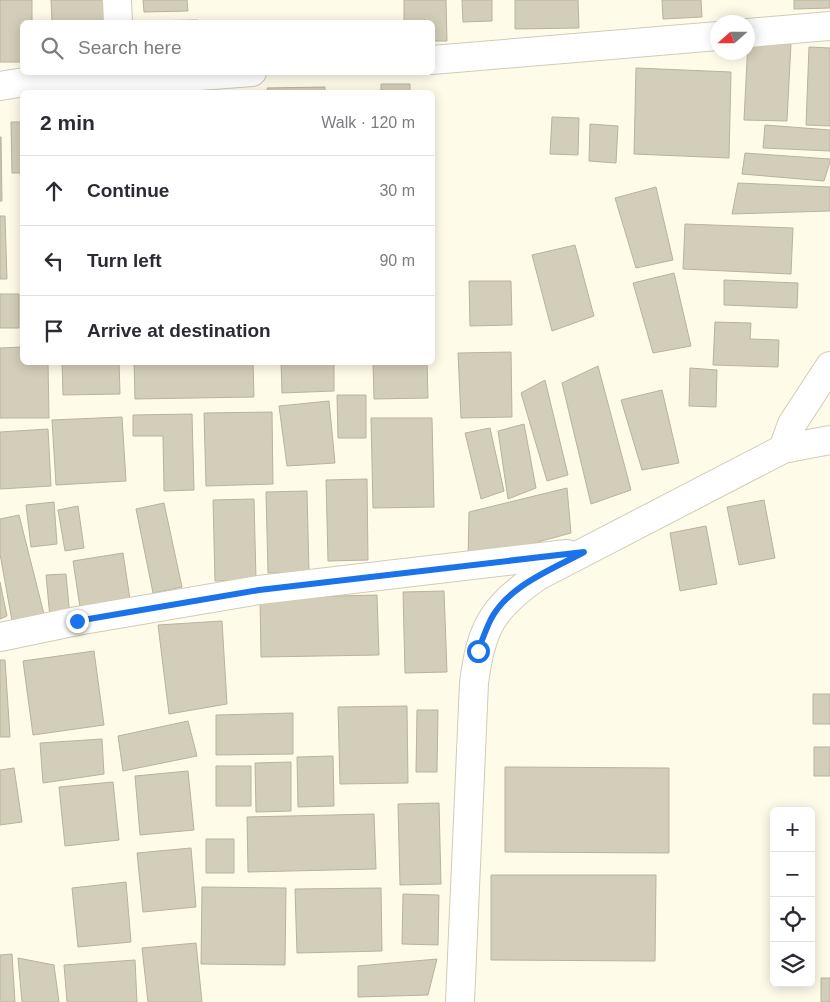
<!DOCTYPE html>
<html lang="en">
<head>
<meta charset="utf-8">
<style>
  :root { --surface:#fff; --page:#f7f7f7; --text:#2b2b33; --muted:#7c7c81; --line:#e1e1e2 }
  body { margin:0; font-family:Arial,sans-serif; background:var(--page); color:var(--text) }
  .controls { position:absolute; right:15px; bottom:15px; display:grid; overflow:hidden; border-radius:8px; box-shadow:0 2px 12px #0003 }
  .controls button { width:45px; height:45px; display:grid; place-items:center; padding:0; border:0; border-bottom:1px solid var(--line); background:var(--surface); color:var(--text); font:25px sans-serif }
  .compass { position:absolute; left:710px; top:15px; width:45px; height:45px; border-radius:50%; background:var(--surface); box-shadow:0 2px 12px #0003; rotate:249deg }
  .stop { position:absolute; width:15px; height:15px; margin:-11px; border:4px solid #1a73e8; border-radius:50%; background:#fff }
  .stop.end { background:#1a73e8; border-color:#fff; box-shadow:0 1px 5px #0008 }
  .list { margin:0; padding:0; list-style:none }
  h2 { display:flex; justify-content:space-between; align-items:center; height:65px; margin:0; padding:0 20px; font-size:21px }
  h2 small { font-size:16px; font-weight:400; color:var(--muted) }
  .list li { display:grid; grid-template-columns:32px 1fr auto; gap:15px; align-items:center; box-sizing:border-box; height:70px; padding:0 20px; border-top:1px solid var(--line) }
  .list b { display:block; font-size:19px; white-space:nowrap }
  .list em { font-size:16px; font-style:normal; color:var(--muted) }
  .icon { flex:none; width:28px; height:28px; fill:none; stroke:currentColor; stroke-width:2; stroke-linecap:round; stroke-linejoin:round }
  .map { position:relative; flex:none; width:830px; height:1002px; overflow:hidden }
  .search { position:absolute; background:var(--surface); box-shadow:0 2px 12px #0003; left:20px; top:20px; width:415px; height:55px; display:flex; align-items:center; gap:12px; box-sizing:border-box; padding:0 18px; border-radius:8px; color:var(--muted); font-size:19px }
  .panel { position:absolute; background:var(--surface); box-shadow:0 2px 12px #0003; left:20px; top:90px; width:415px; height:275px; border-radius:8px }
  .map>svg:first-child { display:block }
  .building { fill:#d3ceb9; stroke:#b8b39e }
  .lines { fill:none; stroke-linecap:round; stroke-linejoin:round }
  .street-casing { stroke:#d0ccb6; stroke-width:30 }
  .street { stroke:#fff; stroke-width:28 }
  .route { stroke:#1a73e8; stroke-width:6 }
</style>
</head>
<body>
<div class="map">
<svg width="830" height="1002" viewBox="0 0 830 1002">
  <rect width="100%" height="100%" fill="#fffbe9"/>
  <path class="building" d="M 0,0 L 32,0 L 32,22 L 22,22 L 22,62 L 0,62 Z
    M 51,0 L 105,0 L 106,22 L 52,22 Z
    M 143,0 L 187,0 L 188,11 L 144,12 Z
    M 404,0 L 446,0 L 447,41 L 432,41 L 432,22 L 404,22 Z
    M 462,0 L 492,0 L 492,21 L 463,22 Z
    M 515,0 L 578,0 L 579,28 L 515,29 Z
    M 662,0 L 701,0 L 702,17 L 663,19 Z
    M 794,0 L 830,0 L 830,8 L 794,9 Z
    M 198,20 L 198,22 L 143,22 L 143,21 Z
    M 748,41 L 791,43 L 787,121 L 744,120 Z
    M 809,47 L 830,48 L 830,126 L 806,125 Z
    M 636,68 L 731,72 L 729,158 L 634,154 Z
    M 381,84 L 410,84 L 410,92 L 381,92 Z
    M 325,87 L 325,92 L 268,92 L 267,88 Z
    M 552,117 L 579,118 L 578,155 L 550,154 Z
    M 11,122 L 22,122 L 22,173 L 12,173 Z
    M 590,124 L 618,126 L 616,163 L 589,161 Z
    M 765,125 L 830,130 L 830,151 L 763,148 Z
    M 0,137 L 1,137 L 2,201 L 0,201 Z
    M 745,153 L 830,159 L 830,162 L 824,181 L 742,174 Z
    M 738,183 L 830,187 L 830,211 L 732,214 Z
    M 656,187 L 673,260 L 636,268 L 615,198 Z
    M 0,216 L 5,216 L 7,279 L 0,279 Z
    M 685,224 L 793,228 L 791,274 L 683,269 Z
    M 575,245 L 594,316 L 552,331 L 532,255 Z
    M 674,273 L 691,346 L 653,353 L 633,283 Z
    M 724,280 L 798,283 L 797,308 L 724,305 Z
    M 469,281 L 511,281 L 512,325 L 470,326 Z
    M 0,294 L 19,294 L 19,328 L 0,328 Z
    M 715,322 L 751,323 L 750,339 L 779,340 L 778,367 L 713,365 Z
    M 22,347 L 22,362 L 48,362 L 49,418 L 0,418 L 0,348 Z
    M 511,352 L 512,417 L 461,418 L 458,353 Z
    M 62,362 L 119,362 L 120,394 L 63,395 Z
    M 134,362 L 253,362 L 254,397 L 135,399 Z
    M 281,362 L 334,362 L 334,391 L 282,393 Z
    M 373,362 L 427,362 L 428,398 L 374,399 Z
    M 598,366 L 631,490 L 591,504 L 562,383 Z
    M 690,368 L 717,370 L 716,407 L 689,406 Z
    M 545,380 L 568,475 L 547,481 L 521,393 Z
    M 662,390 L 679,463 L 642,470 L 621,400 Z
    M 337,395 L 366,395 L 366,438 L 338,438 Z
    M 329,401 L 335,463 L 287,466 L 279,406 Z
    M 272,412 L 273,484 L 206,486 L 204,413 Z
    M 192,414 L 194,490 L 164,491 L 163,436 L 133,436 L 133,415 Z
    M 122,417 L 126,481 L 56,485 L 52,420 Z
    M 371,418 L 432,418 L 434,507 L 373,508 Z
    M 524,424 L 536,488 L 508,499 L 498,431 Z
    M 490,428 L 504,491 L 481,499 L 465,433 Z
    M 48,429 L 51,486 L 0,489 L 0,432 Z
    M 367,479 L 368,560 L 328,561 L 326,480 Z
    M 567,488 L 571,533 L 468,561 L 469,512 Z
    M 307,491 L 309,572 L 268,573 L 266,492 Z
    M 254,499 L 256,580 L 215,581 L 213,500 Z
    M 764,500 L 775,558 L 739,565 L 727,507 Z
    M 54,502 L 57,544 L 31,547 L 26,505 Z
    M 164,503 L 182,587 L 153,593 L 136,509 Z
    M 78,506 L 84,548 L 65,551 L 58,510 Z
    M 19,515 L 44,614 L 12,621 L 0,554 L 0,519 Z
    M 706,526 L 717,584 L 680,591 L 670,533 Z
    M 123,553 L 131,606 L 81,614 L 73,561 Z
    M 66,574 L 70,617 L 50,618 L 46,575 Z
    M 0,582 L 7,616 L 0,619 Z
    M 444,591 L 447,672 L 405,673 L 403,592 Z
    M 377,595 L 379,655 L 261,657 L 260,598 Z
    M 222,621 L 227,704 L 169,714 L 158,625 Z
    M 94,651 L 104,725 L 33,735 L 23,661 Z
    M 0,660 L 5,660 L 10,737 L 0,737 Z
    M 813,694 L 830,694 L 830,724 L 813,724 Z
    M 407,706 L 408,783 L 340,784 L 338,707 Z
    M 417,710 L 438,710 L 437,772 L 416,772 Z
    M 293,713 L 293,754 L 216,755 L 216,715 Z
    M 188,721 L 197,756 L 123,771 L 118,736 Z
    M 102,739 L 104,774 L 43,783 L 40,743 Z
    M 814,747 L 830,747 L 830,776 L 814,776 Z
    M 333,756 L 334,806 L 298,807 L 297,757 Z
    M 291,762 L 291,811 L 256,812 L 255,763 Z
    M 216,766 L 251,766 L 251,806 L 216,806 Z
    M 505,767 L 669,768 L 669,853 L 505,852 Z
    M 14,768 L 22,822 L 0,825 L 0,770 Z
    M 188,771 L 194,830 L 140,835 L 135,776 Z
    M 113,782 L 119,840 L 65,846 L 59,787 Z
    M 439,803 L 441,884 L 400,885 L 398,804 Z
    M 374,814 L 376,869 L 248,872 L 247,817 Z
    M 206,839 L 234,839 L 234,873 L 206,873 Z
    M 191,848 L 196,907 L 143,912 L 137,853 Z
    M 491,875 L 656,875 L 655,961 L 491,960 Z
    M 126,882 L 131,942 L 78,947 L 72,888 Z
    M 202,887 L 286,888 L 285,965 L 201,964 Z
    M 381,888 L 382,951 L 297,953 L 295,889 Z
    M 403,894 L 439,895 L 438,945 L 402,944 Z
    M 196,943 L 202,1002 L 148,1002 L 142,948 Z
    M 12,954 L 15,1002 L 0,1002 L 0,955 Z
    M 18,958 L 54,965 L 59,1002 L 22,1002 Z
    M 437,959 L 428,995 L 358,997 L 358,966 Z
    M 135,960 L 137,1002 L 67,1002 L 64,965 Z
    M 821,978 L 830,978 L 830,1002 L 821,1002 Z"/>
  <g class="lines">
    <defs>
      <path id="street" d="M 117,0 L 118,22
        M 748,33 L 830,26
        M 432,60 L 718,36
        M 121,82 L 252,72
        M 0,86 L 56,77 L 121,82 L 120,72
        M 783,449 L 830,440
        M 0,637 L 77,621 L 259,590 L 567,554
        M 460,1002 L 474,683 C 481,628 492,608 538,576 L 783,449 L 792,424 L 830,366"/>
    </defs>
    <use href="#street" class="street-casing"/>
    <use href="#street" class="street"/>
  </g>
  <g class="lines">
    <path class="route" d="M 77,621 L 259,590 L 584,552 C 553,569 509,585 491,619 C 486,629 482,640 478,651"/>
  </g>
</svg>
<div class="controls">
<button>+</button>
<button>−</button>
<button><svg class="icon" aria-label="locate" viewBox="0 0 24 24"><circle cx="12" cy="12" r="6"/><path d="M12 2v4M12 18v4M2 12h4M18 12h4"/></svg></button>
<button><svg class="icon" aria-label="layers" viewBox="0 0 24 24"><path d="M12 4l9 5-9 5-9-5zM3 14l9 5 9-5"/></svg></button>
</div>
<svg class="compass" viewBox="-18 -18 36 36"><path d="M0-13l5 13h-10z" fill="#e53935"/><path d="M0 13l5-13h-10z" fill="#7c7c81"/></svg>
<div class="stop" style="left:478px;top:651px"></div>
<div class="stop end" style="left:77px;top:621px"></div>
<div class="search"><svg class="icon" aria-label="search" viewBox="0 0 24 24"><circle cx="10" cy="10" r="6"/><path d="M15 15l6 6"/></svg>Search here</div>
<section class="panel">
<h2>2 min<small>Walk · 120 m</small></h2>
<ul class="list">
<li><svg class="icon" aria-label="ahead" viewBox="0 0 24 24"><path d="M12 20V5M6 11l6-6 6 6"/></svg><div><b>Continue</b></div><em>30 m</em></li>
<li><svg class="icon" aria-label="left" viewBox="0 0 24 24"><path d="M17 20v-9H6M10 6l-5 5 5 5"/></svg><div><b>Turn left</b></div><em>90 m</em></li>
<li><svg class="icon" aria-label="arrive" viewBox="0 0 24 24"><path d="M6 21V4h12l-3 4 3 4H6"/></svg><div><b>Arrive at destination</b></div></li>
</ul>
</section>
</div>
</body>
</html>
